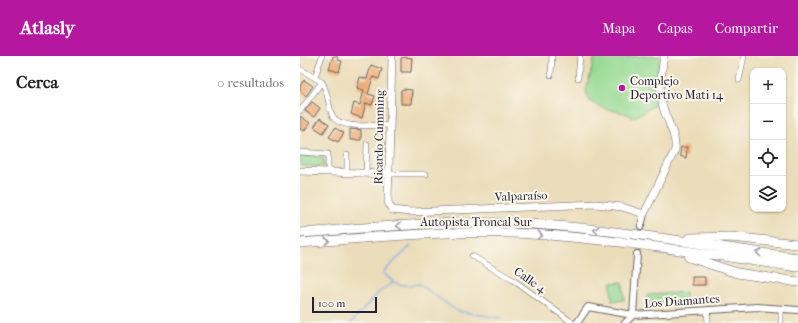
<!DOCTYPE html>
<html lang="es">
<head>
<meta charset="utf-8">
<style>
  :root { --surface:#fff; --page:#f6f6f6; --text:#222; --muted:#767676; --line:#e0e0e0; --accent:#b5179e }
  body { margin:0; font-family:"IM FELL French Canon",serif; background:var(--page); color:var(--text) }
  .controls { position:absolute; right:12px; top:12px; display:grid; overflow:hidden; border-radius:8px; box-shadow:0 1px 3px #0004 }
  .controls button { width:36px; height:36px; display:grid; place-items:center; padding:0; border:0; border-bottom:1px solid var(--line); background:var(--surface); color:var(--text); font:20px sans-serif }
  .scale { position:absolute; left:12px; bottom:10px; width:65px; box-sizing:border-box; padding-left:4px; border:2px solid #22223b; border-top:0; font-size:11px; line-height:14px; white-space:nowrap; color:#22223b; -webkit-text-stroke:3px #fbf7ec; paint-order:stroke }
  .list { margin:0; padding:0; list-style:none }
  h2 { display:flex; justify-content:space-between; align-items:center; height:52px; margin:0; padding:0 16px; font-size:17px }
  h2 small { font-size:13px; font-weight:400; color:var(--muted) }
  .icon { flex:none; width:22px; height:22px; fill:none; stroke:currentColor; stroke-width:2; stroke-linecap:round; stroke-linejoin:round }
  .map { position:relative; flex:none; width:498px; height:267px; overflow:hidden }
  header { display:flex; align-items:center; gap:24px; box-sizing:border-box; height:56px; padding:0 20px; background:var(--accent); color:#fff }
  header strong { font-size:19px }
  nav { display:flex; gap:22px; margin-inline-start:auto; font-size:14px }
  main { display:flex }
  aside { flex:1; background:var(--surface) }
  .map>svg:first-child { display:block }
  .green { fill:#94da93; stroke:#5b7e67 }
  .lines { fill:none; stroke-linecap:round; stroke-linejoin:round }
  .stream { stroke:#79ace5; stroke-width:1.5 }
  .building { fill:#f1ab74 }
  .tertiary-tunnel { stroke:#c3b8a0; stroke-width:6; stroke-dasharray:6 3; stroke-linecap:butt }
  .minor-casing { stroke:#686367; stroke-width:6 }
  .tertiary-casing { stroke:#686367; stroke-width:8 }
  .secondary-casing { stroke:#686367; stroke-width:8 }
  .motorway-casing { stroke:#686367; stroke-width:10 }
  .minor { stroke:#fff; stroke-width:5 }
  .tertiary { stroke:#fff; stroke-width:6 }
  .secondary { stroke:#fff; stroke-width:7 }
  .motorway { stroke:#fff; stroke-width:9 }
  .oneway { stroke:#9c9ca7 }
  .poi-dot { fill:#b5179e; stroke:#fbf7ec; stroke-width:1.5 }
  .labels { text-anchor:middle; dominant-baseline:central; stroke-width:4; stroke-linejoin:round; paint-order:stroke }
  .poi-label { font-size:12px; fill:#22223b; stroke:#fbf7ec; text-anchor:start }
  .street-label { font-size:12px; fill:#22223b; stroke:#fbf7ec }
</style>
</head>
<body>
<header>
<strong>Atlasly</strong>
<nav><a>Mapa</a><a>Capas</a><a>Compartir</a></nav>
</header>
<main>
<aside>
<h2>Cerca<small>0 resultados</small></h2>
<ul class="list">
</ul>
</aside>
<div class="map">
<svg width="498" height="267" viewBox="0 0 498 267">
  <rect width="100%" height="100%" fill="#fbf7ec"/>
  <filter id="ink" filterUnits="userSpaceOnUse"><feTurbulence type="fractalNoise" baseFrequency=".025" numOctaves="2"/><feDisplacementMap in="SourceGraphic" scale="8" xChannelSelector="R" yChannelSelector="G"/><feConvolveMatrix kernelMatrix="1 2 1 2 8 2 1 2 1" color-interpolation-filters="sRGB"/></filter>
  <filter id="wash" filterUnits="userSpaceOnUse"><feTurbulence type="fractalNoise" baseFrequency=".012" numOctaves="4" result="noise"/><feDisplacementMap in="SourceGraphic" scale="16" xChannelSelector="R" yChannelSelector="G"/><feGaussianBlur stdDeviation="0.9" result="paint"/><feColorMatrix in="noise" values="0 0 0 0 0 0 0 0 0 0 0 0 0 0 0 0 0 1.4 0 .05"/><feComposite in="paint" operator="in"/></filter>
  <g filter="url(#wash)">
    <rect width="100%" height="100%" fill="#ebddb9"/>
    <path class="green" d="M 295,0 L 360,0 L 357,29 L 358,47 L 333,62 L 328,58 L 306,53 L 290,46 L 286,35 Z
      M 0,99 L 23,101 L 25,110 L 0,110 Z
      M 323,226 L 324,244 L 312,245 L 311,227 Z
      M 385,236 L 386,249 L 367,250 L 367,247 L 367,250 L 348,251 L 347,239 Z"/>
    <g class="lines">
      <path class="stream" d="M 111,190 L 83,216 C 96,231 101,230 119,228 L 157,255 L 200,262
        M 51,267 L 78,237 L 92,227"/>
    </g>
    <g id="blocks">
      <path class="building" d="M 33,0 L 37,0 L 38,4 L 42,5 L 39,16 L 29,13 Z
        M 105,1 L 112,2 L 111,16 L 101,16 L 101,2 Z
        M 71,9 L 82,13 L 79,23 L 73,21 L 68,38 L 75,40 L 72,49 L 66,47 L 62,62 L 51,58 L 54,47 L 60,49 L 64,34 L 57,32 L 60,21 L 67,23 Z
        M 4,24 L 13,30 L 6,40 L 0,35 L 0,30 Z
        M 104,33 L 112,34 L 111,48 L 101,48 L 101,34 Z
        M 12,46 L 20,52 L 14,61 L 5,55 Z
        M 0,60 L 10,67 L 4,75 L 0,73 Z
        M 20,62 L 29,68 L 23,77 L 14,71 Z
        M 35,72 L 44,77 L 38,86 L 29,81 Z
        M 50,73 L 61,74 L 61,84 L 50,84 Z
        M 381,91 L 387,91 L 386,102 L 380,100 Z
        M 392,221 L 405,221 L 405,229 L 392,229 Z"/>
    </g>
  </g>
  <g filter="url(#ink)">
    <use href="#blocks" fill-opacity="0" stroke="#686367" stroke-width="1"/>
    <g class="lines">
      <path class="tertiary-tunnel" d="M 337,198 L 341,170"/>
      <defs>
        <path id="minor" d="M 0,13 L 22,26 C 28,36 28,48 32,59 C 38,74 76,69 90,69
          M 251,19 L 252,0
          M 15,21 L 22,0
          M 278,22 L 280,0
          M 439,24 L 444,0
          M 0,55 L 22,26
          M 0,96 L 28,98 L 28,116
          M 47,116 L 47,99
          M 66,117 L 67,88
          M 89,118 L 126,118
          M 172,200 L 213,224 L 273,267
          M 407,254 L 408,267
          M 481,267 L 481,253"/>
        <path id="tertiary" d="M 341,170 L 344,158
          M 333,259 L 337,198
          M 277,267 L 288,251 L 333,259 L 457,251 L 498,254
          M 325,267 L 333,259"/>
        <path id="secondary" d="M 92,0 L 88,146 L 92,154 L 110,156 L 296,148 L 322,151 L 344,158 L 375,94 C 377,78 365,63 362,47 C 358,31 362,15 364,0
          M 0,115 L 89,118"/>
        <path id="motorway" d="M 0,177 C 68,172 137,165 206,167 C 304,170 401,189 498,202
          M 390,182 L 431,181 L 498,188
          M 0,187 C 71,181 141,175 212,177 C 307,181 404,198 498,211
          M 389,201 L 437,217 L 498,226"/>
      </defs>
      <use href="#minor" class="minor-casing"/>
      <use href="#tertiary" class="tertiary-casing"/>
      <use href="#secondary" class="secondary-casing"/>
      <use href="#motorway" class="motorway-casing"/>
      <use href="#minor" class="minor"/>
      <use href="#tertiary" class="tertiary"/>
      <use href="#secondary" class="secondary"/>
      <use href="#motorway" class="motorway"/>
    </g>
    <defs><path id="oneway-chevron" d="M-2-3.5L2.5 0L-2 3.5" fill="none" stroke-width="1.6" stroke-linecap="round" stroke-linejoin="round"/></defs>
    <g class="oneway">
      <use href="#oneway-chevron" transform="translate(99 170) rotate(176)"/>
      <use href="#oneway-chevron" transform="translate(296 174) rotate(-173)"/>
      <use href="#oneway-chevron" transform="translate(240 179) rotate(4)"/>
      <use href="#oneway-chevron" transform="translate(27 185) rotate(-5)"/>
      <use href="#oneway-chevron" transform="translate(459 197) rotate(-172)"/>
    </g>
  </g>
  <circle class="poi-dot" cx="322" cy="32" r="4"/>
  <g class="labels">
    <g class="poi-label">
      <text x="330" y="25">Complejo<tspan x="330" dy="14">Deportivo Mati 14</tspan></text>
    </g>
    <g class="street-label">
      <text transform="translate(79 81) rotate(-89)">Ricardo Cumming</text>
      <text transform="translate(221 140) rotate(-2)">Valparaíso</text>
      <text x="176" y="166">Autopista Troncal Sur</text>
      <text transform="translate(230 224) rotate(35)">Calle 4</text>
      <text transform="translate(382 245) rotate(-4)">Los Diamantes</text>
    </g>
  </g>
</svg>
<div class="controls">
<button>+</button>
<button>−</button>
<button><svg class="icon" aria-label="locate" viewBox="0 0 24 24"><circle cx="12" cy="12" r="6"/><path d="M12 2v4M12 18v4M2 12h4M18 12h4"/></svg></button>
<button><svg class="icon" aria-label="layers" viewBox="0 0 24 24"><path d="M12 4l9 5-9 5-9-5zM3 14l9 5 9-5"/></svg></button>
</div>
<div class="scale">100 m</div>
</div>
</main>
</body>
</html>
